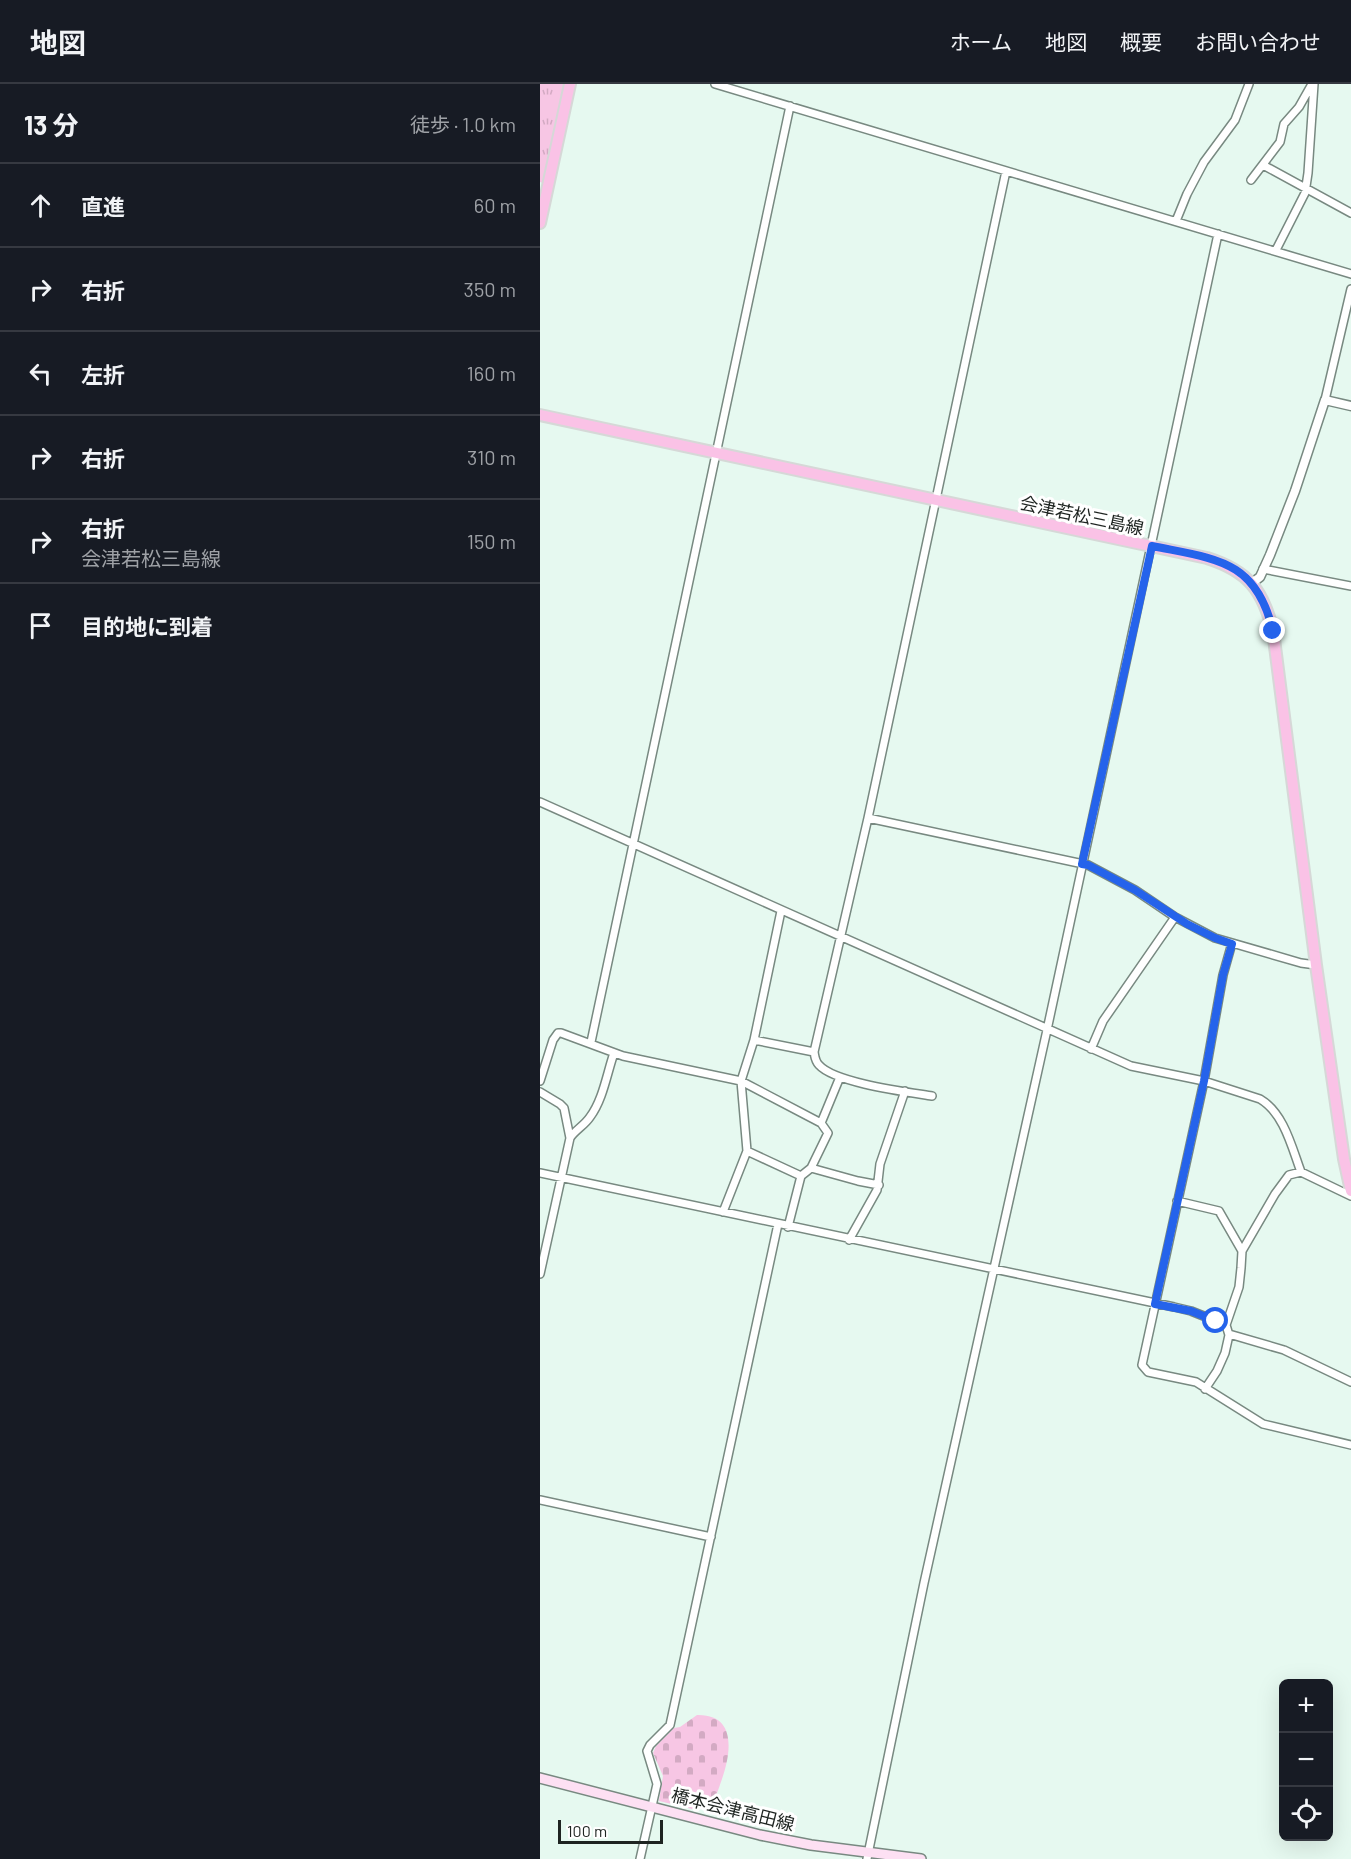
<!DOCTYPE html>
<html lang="ja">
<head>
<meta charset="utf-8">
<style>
  :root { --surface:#171b24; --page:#242831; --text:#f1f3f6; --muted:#9ea1a6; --line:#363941 }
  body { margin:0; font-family:Barlow,"Noto Sans JP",sans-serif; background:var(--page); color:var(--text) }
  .controls { position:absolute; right:18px; bottom:18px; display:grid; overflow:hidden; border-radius:9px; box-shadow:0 6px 24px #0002 }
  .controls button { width:54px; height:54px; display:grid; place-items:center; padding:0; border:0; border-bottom:2px solid var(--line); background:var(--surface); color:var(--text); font:30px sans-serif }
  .scale { position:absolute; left:18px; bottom:15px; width:105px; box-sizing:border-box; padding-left:6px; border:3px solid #1e2421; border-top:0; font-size:16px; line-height:21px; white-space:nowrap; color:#1e2421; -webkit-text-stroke:4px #fff; paint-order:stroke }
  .stop { position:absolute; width:18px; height:18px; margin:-14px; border:4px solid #2563eb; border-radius:50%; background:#fff }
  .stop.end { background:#2563eb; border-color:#fff; box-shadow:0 2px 6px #0008 }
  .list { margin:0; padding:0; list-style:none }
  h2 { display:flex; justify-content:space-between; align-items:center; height:78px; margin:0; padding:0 24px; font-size:26px }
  h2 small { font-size:20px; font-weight:400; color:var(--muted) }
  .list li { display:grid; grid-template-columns:39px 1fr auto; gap:18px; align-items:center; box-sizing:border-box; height:84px; padding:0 24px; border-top:2px solid var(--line) }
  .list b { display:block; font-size:22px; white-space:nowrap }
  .list p { margin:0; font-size:20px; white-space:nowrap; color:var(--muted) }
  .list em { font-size:20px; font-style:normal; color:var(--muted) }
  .icon { flex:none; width:33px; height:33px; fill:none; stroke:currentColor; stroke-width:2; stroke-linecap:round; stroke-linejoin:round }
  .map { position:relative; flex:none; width:811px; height:1775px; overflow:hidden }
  header { display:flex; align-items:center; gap:36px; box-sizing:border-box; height:84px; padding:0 30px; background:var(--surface); border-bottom:2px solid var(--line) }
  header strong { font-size:28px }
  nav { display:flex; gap:33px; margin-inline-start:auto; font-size:21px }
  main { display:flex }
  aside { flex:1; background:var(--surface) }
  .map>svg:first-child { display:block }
  .cemetery { fill:url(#cemetery-stones) }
  .park { fill:url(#park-tufts) }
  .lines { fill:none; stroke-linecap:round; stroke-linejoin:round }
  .minor-casing { stroke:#788981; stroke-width:10 }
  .tertiary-casing { stroke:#788981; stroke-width:11 }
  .secondary-casing { stroke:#788981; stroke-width:12 }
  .primary-casing { stroke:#d6d8d7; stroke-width:14 }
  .minor { stroke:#fff; stroke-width:7 }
  .tertiary { stroke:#fff; stroke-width:8 }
  .secondary { stroke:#fde0f3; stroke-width:9 }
  .primary { stroke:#fac2e6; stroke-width:10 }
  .route { stroke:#2563eb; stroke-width:8 }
  .labels { text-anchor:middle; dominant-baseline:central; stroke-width:6; stroke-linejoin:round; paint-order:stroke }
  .street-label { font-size:18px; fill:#1e2421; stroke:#fff }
</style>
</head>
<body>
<header>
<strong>地図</strong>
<nav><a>ホーム</a><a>地図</a><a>概要</a><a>お問い合わせ</a></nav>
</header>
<main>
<aside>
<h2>13 分<small>徒歩 · 1.0 km</small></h2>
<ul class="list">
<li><svg class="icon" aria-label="ahead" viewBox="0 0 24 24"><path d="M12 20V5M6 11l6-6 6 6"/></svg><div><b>直進</b></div><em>60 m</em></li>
<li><svg class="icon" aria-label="right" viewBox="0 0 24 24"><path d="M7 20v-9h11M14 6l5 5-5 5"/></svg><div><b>右折</b></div><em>350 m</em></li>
<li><svg class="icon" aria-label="left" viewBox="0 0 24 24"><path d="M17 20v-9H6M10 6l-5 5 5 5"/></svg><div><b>左折</b></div><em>160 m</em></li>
<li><svg class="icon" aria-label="right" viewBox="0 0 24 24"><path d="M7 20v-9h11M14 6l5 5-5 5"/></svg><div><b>右折</b></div><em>310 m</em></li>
<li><svg class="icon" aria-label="right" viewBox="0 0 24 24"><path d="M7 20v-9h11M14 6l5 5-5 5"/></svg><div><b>右折</b><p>会津若松三島線</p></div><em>150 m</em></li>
<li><svg class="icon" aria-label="arrive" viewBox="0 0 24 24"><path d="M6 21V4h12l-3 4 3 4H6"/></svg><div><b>目的地に到着</b></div></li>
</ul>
</aside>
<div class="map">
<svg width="811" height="1775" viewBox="0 0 811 1775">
  <defs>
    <pattern id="cemetery-stones" width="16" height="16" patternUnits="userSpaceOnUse" patternTransform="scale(1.5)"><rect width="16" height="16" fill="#f7c6e4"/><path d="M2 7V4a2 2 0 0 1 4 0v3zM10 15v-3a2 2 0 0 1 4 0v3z" fill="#d3aac3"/></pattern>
    <pattern id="park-tufts" width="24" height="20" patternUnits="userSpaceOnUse" patternTransform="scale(1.5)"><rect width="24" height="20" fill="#f7c6e4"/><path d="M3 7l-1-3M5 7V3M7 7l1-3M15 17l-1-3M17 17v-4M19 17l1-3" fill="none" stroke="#d3aac3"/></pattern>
  </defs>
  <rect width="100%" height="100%" fill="#e6f9f0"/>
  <path class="cemetery" d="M 157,1631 C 197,1630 191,1669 182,1695 C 180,1700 178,1708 175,1713 C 172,1719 162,1723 156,1726 L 119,1717 L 123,1692 L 113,1669 L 116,1662 L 134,1644 L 140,1643 Z"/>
  <path class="park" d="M 0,0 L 28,0 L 6,100 L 0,98 Z"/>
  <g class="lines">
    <defs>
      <path id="minor" d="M 175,0 L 811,190
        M 723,81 L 811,129
        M 711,96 L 740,58 L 744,40 L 759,23 L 772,0
        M 636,137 L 647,110 L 664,78 L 695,36 L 709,0
        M 736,166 L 765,109 L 768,89 L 774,0
        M 785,316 L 811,205
        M 723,485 L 811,502
        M 0,718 L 591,982 L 664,997 L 720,1015 C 744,1029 752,1064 761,1088
        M 328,734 L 548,781 L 595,806 L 635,833 L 675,854 L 761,879 L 776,881
        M 692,859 L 683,891 L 664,997 L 602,1281 L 608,1288 L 656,1298 L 723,1340 L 811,1361
        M 214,956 L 274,968
        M 51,958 L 250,22
        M 551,965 L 563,937 L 635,833
        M 0,997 L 13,956 L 18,949 L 21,949 L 83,972 L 201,997 L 281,1039 L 288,1049 L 271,1084 L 261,1092 L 207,1067
        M 0,1008 L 20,1020 L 24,1024 L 30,1054
        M 392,1012 C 367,1008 295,999 279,981 C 275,977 275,973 274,968 L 328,734 L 466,87
        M 281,1039 L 300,993
        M 271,1084 L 318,1097 L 339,1101
        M 0,1089 L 634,1223 L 651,1227 L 686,1241
        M 637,1117 L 679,1127 L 702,1167 L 701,1184 L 699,1203 L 686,1241 L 689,1251 L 685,1269 L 677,1287 L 665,1305
        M 183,1128 L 207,1067 L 201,997 L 214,956 L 241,827
        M 248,1143 L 261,1092
        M 309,1156 L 337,1106 L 340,1080 L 365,1007
        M 702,1167 L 735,1110 L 749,1091 L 761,1088 L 811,1112
        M 0,1190 L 30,1054 C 35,1046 44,1042 50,1033 C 63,1016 67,989 74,969
        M 689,1250 L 744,1266 L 811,1298
        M 0,1416 L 171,1453
        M 100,1775 L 117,1700 L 107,1667 L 110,1661 L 130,1641 L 238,1140
        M 327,1775 L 384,1499 L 507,946 L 678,150"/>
      <path id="tertiary" d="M 712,499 L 720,493 L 730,471 L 755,407 L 785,316 L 811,322"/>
      <path id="secondary" d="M 0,1694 L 220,1751 L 271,1761 L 381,1775"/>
      <path id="primary" d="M 0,139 L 30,0
        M 0,331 L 667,474 C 708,487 723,506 733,547 L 776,881 L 804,1075 L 811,1107"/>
    </defs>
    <use href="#minor" class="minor-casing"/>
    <use href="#tertiary" class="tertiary-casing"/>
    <use href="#secondary" class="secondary-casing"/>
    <use href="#primary" class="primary-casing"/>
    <use href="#minor" class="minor"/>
    <use href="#tertiary" class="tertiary"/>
    <use href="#secondary" class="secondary"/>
    <use href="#primary" class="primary"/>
  </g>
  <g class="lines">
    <path class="route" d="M 676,1237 L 651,1227 L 615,1220 L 664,997 L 683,891 L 692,860 L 675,854 L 647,840 L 595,806 L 548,781 L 542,780 L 612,462 C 675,475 716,475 733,547"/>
  </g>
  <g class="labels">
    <g class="street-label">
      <text transform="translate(542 431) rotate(12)">会津若松三島線</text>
      <text transform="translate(193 1725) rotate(14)">橋本会津高田線</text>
    </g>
  </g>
</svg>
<div class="controls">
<button>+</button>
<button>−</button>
<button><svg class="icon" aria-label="locate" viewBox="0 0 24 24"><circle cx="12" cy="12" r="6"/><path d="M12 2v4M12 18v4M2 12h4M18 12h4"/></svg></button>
</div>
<div class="scale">100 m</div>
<div class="stop" style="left:676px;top:1237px"></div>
<div class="stop end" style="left:733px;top:547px"></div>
</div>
</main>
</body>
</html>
